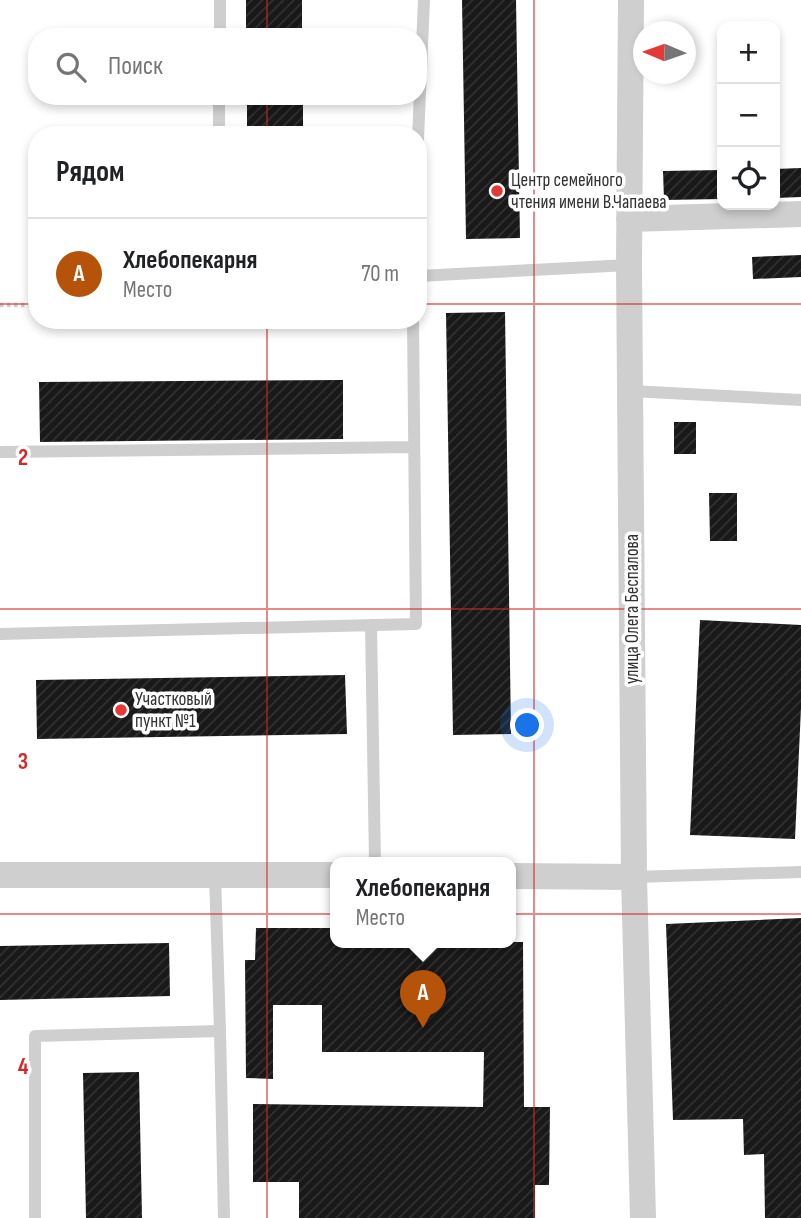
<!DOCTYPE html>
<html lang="ru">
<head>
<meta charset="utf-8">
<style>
  :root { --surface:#fff; --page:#f6f6f6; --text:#202124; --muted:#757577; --line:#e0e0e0; --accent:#b45309 }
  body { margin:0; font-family:"Sofia Sans Condensed",sans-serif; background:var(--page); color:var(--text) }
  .controls { position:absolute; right:21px; top:21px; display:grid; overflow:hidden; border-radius:14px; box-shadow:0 4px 10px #0003 }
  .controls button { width:63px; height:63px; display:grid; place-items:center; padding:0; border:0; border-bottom:2px solid var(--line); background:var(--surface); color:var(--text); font:35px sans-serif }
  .compass { position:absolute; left:633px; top:21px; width:63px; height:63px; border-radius:50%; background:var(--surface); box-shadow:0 4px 10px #0003; rotate:272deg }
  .you { position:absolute; left:528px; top:726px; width:24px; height:24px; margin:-18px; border:5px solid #fff; border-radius:50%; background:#1a73e8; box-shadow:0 0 0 10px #1a73e833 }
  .badge { display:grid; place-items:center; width:46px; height:46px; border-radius:50%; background:var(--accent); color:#fff; font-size:23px; font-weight:700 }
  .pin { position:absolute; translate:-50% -58px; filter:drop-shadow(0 2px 4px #0008) }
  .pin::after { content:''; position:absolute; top:37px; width:24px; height:21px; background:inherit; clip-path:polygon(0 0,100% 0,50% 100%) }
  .popup { position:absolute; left:330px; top:857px; width:186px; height:91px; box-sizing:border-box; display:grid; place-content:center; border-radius:14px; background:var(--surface); filter:drop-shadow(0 2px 5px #0005); font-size:23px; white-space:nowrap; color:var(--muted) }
  .popup b { font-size:26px; color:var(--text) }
  .popup::after { content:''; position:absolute; left:50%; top:100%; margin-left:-14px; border:14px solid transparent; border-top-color:var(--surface) }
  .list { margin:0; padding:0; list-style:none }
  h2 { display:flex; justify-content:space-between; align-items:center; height:91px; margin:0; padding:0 28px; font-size:30px }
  h2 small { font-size:23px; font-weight:400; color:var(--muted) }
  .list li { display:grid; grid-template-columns:46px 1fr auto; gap:21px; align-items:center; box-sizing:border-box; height:112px; padding:0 28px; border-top:2px solid var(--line) }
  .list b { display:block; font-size:26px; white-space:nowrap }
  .list p { margin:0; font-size:23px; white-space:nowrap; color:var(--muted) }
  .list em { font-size:23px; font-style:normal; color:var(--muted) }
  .icon { flex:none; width:38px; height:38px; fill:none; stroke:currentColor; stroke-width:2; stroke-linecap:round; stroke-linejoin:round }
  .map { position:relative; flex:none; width:801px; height:1218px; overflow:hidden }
  .search { position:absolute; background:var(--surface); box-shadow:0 4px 10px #0003; left:28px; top:28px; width:399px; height:77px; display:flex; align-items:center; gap:18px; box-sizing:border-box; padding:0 24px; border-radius:28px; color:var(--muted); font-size:26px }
  .panel { position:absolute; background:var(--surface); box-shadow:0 4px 10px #0003; left:28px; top:126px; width:399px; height:203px; border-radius:28px }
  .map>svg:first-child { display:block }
  .building { fill:url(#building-hatch) }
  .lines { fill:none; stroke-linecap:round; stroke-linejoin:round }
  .path { stroke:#ccc; stroke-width:4.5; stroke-dasharray:3.5 3.5; stroke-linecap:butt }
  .service { stroke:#cfcfcf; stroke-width:12 }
  .minor { stroke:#cfcfcf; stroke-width:26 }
  .grid { fill:none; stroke:#d62828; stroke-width:2; stroke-opacity:0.55 }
  .poi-dot { fill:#e73737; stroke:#fff; stroke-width:2.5 }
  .labels { text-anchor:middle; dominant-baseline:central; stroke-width:7; stroke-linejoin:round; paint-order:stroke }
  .poi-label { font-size:19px; fill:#323232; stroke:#fff; text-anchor:start }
  .street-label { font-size:19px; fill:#323232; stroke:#fff }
  .grid-label { font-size:23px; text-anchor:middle; font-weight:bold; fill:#d62828; stroke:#fff; stroke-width:7; stroke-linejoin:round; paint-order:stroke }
</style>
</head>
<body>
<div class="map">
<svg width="801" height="1218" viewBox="0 0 801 1218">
  <defs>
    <pattern id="building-hatch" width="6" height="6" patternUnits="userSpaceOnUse" patternTransform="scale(1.75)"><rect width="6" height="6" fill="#191919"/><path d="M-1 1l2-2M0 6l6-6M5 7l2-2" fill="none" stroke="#323232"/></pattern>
  </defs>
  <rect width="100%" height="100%" fill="#fff"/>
  <path class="building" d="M 246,0 L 302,0 L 302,37 L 246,37 Z
    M 462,0 L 516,0 L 520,238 L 466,239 Z
    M 247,96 L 303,96 L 303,135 L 247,135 Z
    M 801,168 L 801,197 L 775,198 L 775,169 Z
    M 722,170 L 722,199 L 664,200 L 663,171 Z
    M 801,255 L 801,277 L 753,279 L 752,257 Z
    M 505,312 L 511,734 L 453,735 L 446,313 Z
    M 343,380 L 343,439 L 40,442 L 39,382 Z
    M 674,422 L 696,422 L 696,454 L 674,454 Z
    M 709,493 L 737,493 L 737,541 L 710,541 Z
    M 700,620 L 801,625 L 801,708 L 795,839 L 690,835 Z
    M 345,675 L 347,734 L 37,739 L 36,680 Z
    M 801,918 L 801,1218 L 765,1218 L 764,1154 L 744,1155 L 743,1119 L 673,1120 L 666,924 Z
    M 256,928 L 335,928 L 335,942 L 523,942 L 524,1107 L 550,1107 L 549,1185 L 535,1185 L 535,1218 L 299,1218 L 299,1182 L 253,1182 L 253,1104 L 483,1107 L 484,1052 L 322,1052 L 322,1005 L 273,1005 L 273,1079 L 246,1078 L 245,960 L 255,960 Z
    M 169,943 L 170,996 L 0,1000 L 0,946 Z
    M 139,1072 L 142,1218 L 86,1218 L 83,1073 Z"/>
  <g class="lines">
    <path class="path" d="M 0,305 L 37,305"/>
    <path class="service" d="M 220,37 L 220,0
      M 219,135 L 219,96
      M 418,139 L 424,0
      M 418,276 L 629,265
      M 631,391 L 801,400
      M 0,452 L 414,447
      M 371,625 L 375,862
      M 0,634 L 416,624 L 413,320
      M 634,877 L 801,872
      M 220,1031 L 224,1218
      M 35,1218 L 35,1036 L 220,1031 L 215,875"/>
    <path class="minor" d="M 631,0 L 629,265 L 634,877 L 643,1218
      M 629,219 L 801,214
      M 0,875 L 336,875
      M 510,876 L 634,877"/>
  </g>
  <path class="grid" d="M 267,0 L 267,37M 534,0 L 534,1218M 267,96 L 267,135M 0,304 L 37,304M 418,304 L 801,304M 267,320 L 267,1218M 0,609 L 801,609M 0,914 L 801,914"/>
  <g class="poi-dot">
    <circle cx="497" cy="191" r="7"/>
    <circle cx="121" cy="710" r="7"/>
  </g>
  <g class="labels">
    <g class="poi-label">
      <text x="511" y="180">Центр семейного<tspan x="511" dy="22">чтения имени В.Чапаева</tspan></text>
      <text x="135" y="699">Участковый<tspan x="135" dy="22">пункт №1</tspan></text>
    </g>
    <g class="street-label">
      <text transform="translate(632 609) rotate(-90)">улица Олега Беспалова</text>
    </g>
  </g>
  <g class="grid-label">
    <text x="23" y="465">2</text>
    <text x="23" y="769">3</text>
    <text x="23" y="1074">4</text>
  </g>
</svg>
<div class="controls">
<button>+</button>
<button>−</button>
<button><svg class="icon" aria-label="locate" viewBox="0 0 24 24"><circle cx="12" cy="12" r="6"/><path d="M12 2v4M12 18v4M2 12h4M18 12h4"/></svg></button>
</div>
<svg class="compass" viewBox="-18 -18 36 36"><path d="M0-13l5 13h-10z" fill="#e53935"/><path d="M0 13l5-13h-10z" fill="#757577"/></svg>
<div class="you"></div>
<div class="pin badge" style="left:423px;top:1028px">A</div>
<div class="popup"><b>Хлебопекарня</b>Место</div>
<div class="search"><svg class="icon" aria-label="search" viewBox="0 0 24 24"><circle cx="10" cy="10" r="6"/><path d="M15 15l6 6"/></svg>Поиск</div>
<section class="panel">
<h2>Рядом<small></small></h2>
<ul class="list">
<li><span class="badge">A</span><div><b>Хлебопекарня</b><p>Место</p></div><em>70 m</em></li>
</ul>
</section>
</div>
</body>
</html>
